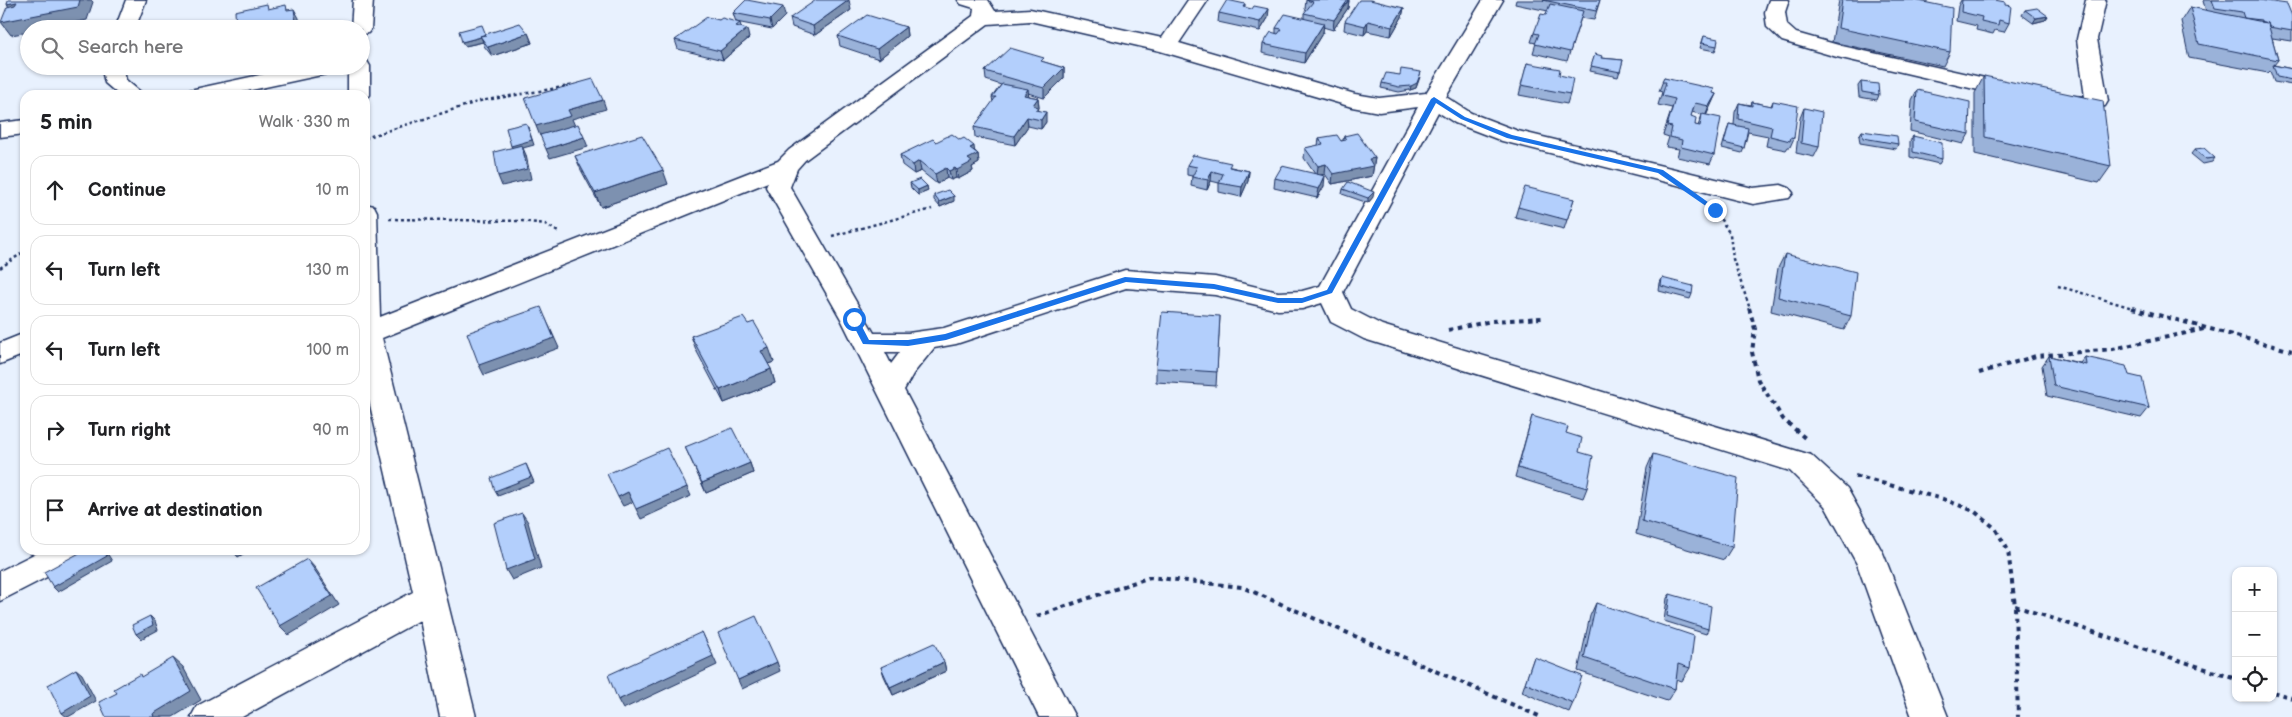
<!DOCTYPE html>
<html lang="en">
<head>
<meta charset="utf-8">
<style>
  :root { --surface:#fff; --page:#f2f2f2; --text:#202124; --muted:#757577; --line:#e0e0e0 }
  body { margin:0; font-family:"Balsamiq Sans",sans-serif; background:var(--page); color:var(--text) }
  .controls { position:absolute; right:15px; bottom:15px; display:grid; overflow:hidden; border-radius:10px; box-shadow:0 1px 4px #0004 }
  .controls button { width:45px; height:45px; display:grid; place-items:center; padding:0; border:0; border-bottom:1px solid var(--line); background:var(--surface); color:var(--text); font:25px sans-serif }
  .stop { position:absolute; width:15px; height:15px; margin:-11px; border:4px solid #1a73e8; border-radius:50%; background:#fff }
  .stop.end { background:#1a73e8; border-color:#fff; box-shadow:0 1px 5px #0008 }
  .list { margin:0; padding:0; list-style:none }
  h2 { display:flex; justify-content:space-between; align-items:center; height:65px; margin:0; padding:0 20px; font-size:21px }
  h2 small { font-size:16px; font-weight:400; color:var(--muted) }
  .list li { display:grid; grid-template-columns:32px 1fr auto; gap:15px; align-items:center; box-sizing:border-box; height:70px; margin:0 10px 10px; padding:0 10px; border:1px solid var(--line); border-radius:15px }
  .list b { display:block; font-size:19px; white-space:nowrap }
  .list em { font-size:16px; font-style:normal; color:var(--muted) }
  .icon { flex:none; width:28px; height:28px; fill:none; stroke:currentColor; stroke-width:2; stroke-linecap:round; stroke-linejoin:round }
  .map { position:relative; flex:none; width:2292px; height:717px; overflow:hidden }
  .search { position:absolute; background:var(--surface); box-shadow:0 1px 4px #0004; left:20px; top:20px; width:350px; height:55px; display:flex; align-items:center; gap:12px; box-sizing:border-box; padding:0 18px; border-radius:28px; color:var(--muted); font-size:19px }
  .panel { position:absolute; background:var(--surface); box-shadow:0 1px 4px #0004; left:20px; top:90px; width:350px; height:465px; border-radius:15px }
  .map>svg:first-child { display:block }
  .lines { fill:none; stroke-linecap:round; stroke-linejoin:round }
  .minor-casing { stroke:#1b2f5e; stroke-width:3 }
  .path-far1 { stroke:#1b2f5e; stroke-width:2.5; stroke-dasharray:3 3; stroke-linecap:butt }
  .path { stroke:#1b2f5e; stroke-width:4; stroke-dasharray:4.5 4.5; stroke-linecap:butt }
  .minor { fill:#fff; fill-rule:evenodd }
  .wall { fill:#9ab2d9; stroke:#1b2f5e; fill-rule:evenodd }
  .shaded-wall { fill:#7d91b0; stroke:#1b2f5e }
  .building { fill:#b3cffc; stroke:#1b2f5e }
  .route { fill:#1a73e8 }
</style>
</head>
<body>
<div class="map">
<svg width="2292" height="717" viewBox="0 0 2292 717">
  <rect width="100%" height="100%" fill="#e8f1fe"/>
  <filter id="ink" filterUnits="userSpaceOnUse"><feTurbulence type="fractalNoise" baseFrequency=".02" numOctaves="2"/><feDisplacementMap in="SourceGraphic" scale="10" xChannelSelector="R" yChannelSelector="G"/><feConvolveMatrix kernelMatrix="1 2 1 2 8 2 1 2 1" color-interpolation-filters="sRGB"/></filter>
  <g filter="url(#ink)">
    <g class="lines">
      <defs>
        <path id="minor" d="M 126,0 L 146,0 L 135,29 L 115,29 Z
          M 353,0 L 373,0 L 371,29 L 368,33 L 361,35 L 361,29 L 351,29 Z
          M 958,0 L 988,0 L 995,11 L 1030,9 L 1162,38 L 1188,0 L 1208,0 L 1179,43 L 1355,94 L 1379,98 L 1426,93 L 1483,0 L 1503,0 L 1446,97 L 1471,113 L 1518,131 L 1753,188 L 1781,185 L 1789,188 L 1793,193 L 1789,198 L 1753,204 L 1502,141 L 1455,123 L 1438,112 L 1343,292 L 1351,309 L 1382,325 L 1811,455 L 1847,488 L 1883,553 L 1948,717 L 1912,717 L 1857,564 L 1825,506 L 1790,471 L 1364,339 L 1331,322 L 1322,303 L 1302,309 L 1278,310 L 1215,295 L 1126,288 L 956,344 L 934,348 L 913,374 L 904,390 L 1075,717 L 1039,717 L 841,319 L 766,187 L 768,182 L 382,338 L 476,717 L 440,717 L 420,620 L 242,717 L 191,717 L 197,706 L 413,592 L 365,383 L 365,204 L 374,206 L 377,212 L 380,317 L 778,161 L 789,150 L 973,16 L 974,8 L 961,4 ZM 1030,21 L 1160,51 L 1352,107 L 1379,112 L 1418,107 L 1320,286 L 1302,291 L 1278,292 L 1215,277 L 1125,270 L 944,328 L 908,333 L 874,333 L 790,187 L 797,169 L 805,160 L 988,24 ZM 885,352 L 900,352 L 891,364 Z
          M 1769,0 L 1789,0 L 1785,12 L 1787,25 L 1796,33 L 1842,46 L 2025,87 L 2028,92 L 2025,97 L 2017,99 L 1837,57 L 1782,41 L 1767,27 L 1765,12 Z
          M 2086,0 L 2106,0 L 2097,39 L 2108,101 L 2105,106 L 2084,111 L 2054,107 L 2051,102 L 2054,97 L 2062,95 L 2085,97 L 2077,39 Z
          M 361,60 L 367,61 L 370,66 L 370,95 L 365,100 L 365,95 L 348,95 L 348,66 L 361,66 Z
          M 101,66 L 123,66 L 126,80 L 144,95 L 119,95 L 105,83 Z
          M 301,66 L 342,66 L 340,71 L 228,95 L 187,95 L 190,90 Z
          M 25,120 L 25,134 L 0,137 L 0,123 Z
          M 25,333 L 25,354 L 0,364 L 0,343 Z
          M 42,550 L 87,550 L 82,559 L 0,601 L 0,571 Z"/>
      </defs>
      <use href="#minor" class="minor-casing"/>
      <path class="path-far1" d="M 365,138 L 480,101 L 575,85
        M 1714,209 L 1730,234 L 1733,259 L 1750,309
        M 389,219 L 522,221 L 545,224 L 560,233
        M 832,236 L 932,209
        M 0,268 L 25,251
        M 2058,286 L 2136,309"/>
      <path class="path" d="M 1749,308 L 1755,329 L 1752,352 L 1758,380 L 1783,419 L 1805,438
        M 2132,308 L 2292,351
        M 1448,330 L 1492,321 L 1543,318
        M 1979,373 L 2036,356 L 2113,349 L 2204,329
        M 1855,476 L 1943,499 L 1974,511 L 1995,528 L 2008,550 L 2015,606 L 2018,717
        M 2015,606 L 2236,679
        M 1037,616 L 1150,577 L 1242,587 L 1541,717
        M 2273,692 L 2292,698"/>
      <use href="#minor" class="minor"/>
    </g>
    <path class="wall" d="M 1306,0 L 1349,0 L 1348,8 L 1333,30 L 1323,27 L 1323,32 L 1304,63 L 1262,53 L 1263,44 L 1276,33 L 1276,28 L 1304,18 L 1304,13 L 1307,10 L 1305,9 Z
      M 1516,0 L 1600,0 L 1594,20 L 1581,18 L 1567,61 L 1533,53 L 1536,43 L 1531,42 L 1534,33 L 1546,15 L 1548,11 L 1515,4 Z
      M 1839,0 L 1914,0 L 1950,52 L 1943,66 L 1832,42 Z
      M 1961,0 L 1995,0 L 2005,5 L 2009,23 L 2004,32 L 1995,30 L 1993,34 L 1976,30 L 1977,26 L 1956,21 L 1958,6 Z
      M 2204,0 L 2259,0 L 2292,16 L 2292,41 L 2272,38 L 2278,60 L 2274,65 L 2292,69 L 2292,85 L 2274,82 L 2270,71 L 2268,73 L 2189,58 L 2181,21 L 2190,7 L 2206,11 L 2203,1 Z
      M 1245,4 L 1245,8 L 1268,18 L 1260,31 L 1218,22 L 1219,13 Z
      M 1404,8 L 1402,17 L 1391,36 L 1367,31 L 1364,35 L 1344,30 L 1345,21 Z
      M 851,10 L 815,35 L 792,27 L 790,18 Z
      M 2025,10 L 2048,16 L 2045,20 L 2033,23 L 2022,15 Z
      M 733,13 L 785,16 L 772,29 L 736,22 Z
      M 719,20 L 740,23 L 741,27 L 749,38 L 723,60 L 678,49 L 675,40 Z
      M 906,27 L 907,36 L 879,59 L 840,46 L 838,36 Z
      M 528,33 L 532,43 L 492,56 L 484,46 L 483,42 L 465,46 L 486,35 Z
      M 1704,36 L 1717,46 L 1715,51 L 1700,48 Z
      M 1595,54 L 1601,58 L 1623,60 L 1618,77 L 1590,71 Z
      M 1044,62 L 1064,68 L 1064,78 L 1044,98 L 1028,93 L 1029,96 L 1038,98 L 1039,108 L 1038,110 L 1046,122 L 1041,129 L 1028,126 L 1015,145 L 975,137 L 974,127 L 993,102 L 992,97 L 1001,85 L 986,80 L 985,71 Z
      M 1527,63 L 1559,75 L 1570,94 L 1567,104 L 1519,95 Z
      M 1400,75 L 1420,77 L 1416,88 L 1410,90 L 1399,92 L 1381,88 L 1382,83 Z
      M 1984,76 L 2111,166 L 2099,183 L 1975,154 L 1975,93 Z
      M 1664,78 L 1716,94 L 1706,114 L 1714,155 L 1710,164 L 1677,157 L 1679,149 L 1666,147 L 1669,137 L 1663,135 L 1672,108 L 1658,105 L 1662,92 L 1659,91 ZM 1692,112 L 1702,115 L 1698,126 L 1695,125 L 1691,116 Z
      M 1861,82 L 1879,95 L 1877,100 L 1859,97 L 1858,86 Z
      M 1917,90 L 1969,134 L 1963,144 L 1910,131 L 1912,100 Z
      M 1773,101 L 1794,138 L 1790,147 L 1788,147 L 1786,150 L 1766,146 L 1768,136 L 1748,132 L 1744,148 L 1742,153 L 1722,148 L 1729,124 L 1734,125 L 1735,112 L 1739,103 L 1751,105 L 1752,102 L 1771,106 Z
      M 1804,108 L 1819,147 L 1814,157 L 1796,153 L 1800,118 Z
      M 1862,131 L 1898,144 L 1896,149 L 1860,143 L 1859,136 Z
      M 1344,136 L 1375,158 L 1372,176 L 1332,184 L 1325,174 L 1320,175 L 1324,186 L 1317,198 L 1274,188 L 1275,178 L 1315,174 L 1304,158 L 1305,148 L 1318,146 L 1319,138 L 1341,141 L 1343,140 Z
      M 1913,136 L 1942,159 L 1939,164 L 1910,157 L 1910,141 Z
      M 936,142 L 975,151 L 978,154 L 979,163 L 972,167 L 973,171 L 958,179 L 956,178 L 951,180 L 947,178 L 937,184 L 921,171 L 914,174 L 902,165 L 900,155 Z
      M 2195,149 L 2215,158 L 2212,162 L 2203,164 L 2191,154 Z
      M 575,156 L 668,184 L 601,207 L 581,170 Z
      M 1187,165 L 1231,167 L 1249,171 L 1248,181 L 1241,197 L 1219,192 L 1219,183 L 1211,181 L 1207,190 L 1191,186 L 1192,176 L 1187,175 Z
      M 910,183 L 927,186 L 928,191 L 918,195 L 911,188 Z
      M 1343,189 L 1373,197 L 1368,203 L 1342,194 Z
      M 934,195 L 954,201 L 940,207 L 934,200 Z
      M 1574,199 L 1564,229 L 1515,217 L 1518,207 Z
      M 1785,254 L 1851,316 L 1844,330 L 1771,311 L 1778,268 Z
      M 1662,278 L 1692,294 L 1690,299 L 1659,291 L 1660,283 Z
      M 1220,316 L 1216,386 L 1156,382 L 1156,368 Z
      M 748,324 L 774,362 L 768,364 L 771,369 L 775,383 L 724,403 L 696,350 L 691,336 Z
      M 2049,356 L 2080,363 L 2085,357 L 2129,375 L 2149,408 L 2141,418 L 2047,396 L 2042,366 Z
      M 1532,416 L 1579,452 L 1587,488 L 1583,498 L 1515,477 Z
      M 685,447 L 750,463 L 753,473 L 706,493 Z
      M 1653,454 L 1732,547 L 1724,560 L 1636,534 L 1647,468 Z
      M 1670,594 L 1708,629 L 1706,634 L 1664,621 L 1667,598 Z
      M 1596,603 L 1690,668 L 1682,681 L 1676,679 L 1675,689 L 1667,701 L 1578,671 L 1590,616 Z
      M 1534,657 L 1573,703 L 1569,712 L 1522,692 Z
      M 944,662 L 946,671 L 893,695 L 884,676 L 881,667 Z"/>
    <path class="shaded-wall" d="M 79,0 L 91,0 L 93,2 L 87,20 L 44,29 L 29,29 L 29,32 L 11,35 L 1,22 Z
      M 849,0 L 851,10 L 815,35 L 813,26 Z
      M 1349,0 L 1348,8 L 1333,30 L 1334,20 Z
      M 17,2 L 16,17 L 7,4 Z
      M 783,7 L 785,16 L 772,29 L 770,20 Z
      M 1404,8 L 1402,17 L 1391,36 L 1392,27 Z
      M 294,9 L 299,18 L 300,29 L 267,29 Z
      M 1269,9 L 1268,18 L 1260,31 L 1260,22 Z
      M 2048,16 L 2045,20 L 2033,23 L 2036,18 Z
      M 1368,21 L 1367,31 L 1364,35 L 1365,26 Z
      M 1324,23 L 1323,32 L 1304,63 L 1305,53 Z
      M 906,27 L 907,36 L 879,59 L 877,49 Z
      M 747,29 L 749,38 L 723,60 L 720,51 Z
      M 528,33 L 532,43 L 492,56 L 488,47 Z
      M 481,37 L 483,42 L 465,46 L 462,42 Z
      M 1064,68 L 1064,78 L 1044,98 L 1044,88 Z
      M 1421,72 L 1416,88 L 1410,90 L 1411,86 Z
      M 1028,89 L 1029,98 L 1024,95 Z
      M 1716,94 L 1712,103 L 1706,116 L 1709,106 Z
      M 1038,98 L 1039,108 L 1038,109 L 1038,116 L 1036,119 L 1035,113 L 1033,105 Z
      M 603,100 L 606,109 L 572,119 L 575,126 L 540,136 L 536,126 L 568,110 Z
      M 1046,112 L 1046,122 L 1041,129 L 1041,120 Z
      M 1027,117 L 1028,126 L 1015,145 L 1014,136 Z
      M 528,127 L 534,145 L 523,148 L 526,155 L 531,179 L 502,186 L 498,176 L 514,151 L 511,146 Z
      M 584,137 L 588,147 L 550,158 L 546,149 Z
      M 974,146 L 975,155 L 978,154 L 979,163 L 972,167 L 973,171 L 958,179 L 957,170 L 968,159 L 970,148 Z
      M 1375,158 L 1372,176 L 1332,184 L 1333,174 L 1369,159 Z
      M 919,161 L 921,171 L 914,174 L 913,165 Z
      M 1326,164 L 1325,174 L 1317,176 L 1318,166 Z
      M 946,168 L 947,178 L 937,184 L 935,174 Z
      M 955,168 L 956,178 L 951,180 L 949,171 Z
      M 663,170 L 668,184 L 601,207 L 595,193 Z
      M 1212,171 L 1211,181 L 1207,190 L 1208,180 Z
      M 1249,171 L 1248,181 L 1241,197 L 1242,187 Z
      M 1325,176 L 1324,186 L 1317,198 L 1319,189 Z
      M 927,186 L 928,191 L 918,195 L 918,190 Z
      M 1374,192 L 1373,197 L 1368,203 L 1368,198 Z
      M 954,196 L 954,201 L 940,207 L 939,202 Z
      M 545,317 L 559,348 L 484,375 L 479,365 Z
      M 769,348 L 774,362 L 765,365 L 761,351 Z
      M 771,369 L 775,383 L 724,403 L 720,390 Z
      M 750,463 L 753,473 L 706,493 L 702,483 Z
      M 526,464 L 534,482 L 498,496 L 495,491 Z
      M 687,487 L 691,496 L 641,519 L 636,509 Z
      M 628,492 L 633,502 L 623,506 L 618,497 Z
      M 522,513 L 528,522 L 541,568 L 512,580 L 506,570 Z
      M 103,550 L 105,550 L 112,561 L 58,592 L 53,587 Z
      M 232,550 L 250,550 L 238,557 Z
      M 307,559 L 315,568 L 339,605 L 289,635 L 280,626 Z
      M 150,616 L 155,621 L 158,630 L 141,639 L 136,634 Z
      M 702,632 L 717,665 L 623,709 L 618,700 Z
      M 173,658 L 183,667 L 201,700 L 173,717 L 154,717 L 153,714 Z
      M 777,662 L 780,671 L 742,689 L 738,680 Z
      M 944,662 L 946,671 L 893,695 L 890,687 Z
      M 76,669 L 82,674 L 96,701 L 68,717 L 67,717 L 62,713 Z"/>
    <path class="building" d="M 8,0 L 80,0 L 78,7 L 1,22 L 7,7 L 15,5 L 17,2 L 7,4 Z
      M 746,0 L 747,0 L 783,7 L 770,20 L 733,13 Z
      M 816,0 L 849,0 L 813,26 L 790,18 Z
      M 1227,0 L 1245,4 L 1243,7 L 1252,9 L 1254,6 L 1269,9 L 1260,22 L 1219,13 Z
      M 1306,0 L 1348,0 L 1334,20 L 1304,13 L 1313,2 Z
      M 1359,0 L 1370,0 L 1404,8 L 1392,27 L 1368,21 L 1365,26 L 1345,21 Z
      M 1543,0 L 1600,0 L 1596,11 Z
      M 1842,0 L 1914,0 L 1952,8 L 1950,52 L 1838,28 Z
      M 1962,0 L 1995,0 L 2005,2 L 2005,5 L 2011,6 L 2009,23 L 1999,20 L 1998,25 L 1981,21 L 1982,17 L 1961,12 Z
      M 2212,0 L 2259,0 L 2287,4 L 2292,16 L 2292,31 L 2269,27 L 2268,23 L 2261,22 L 2261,20 L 2244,18 L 2242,12 L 2215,8 Z
      M 267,4 L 268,9 L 286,5 L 287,10 L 294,9 L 296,22 L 267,29 L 236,29 L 235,11 Z
      M 1550,4 L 1583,11 L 1570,52 L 1535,44 L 1539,34 L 1534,33 L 1541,14 L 1546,15 Z
      M 2190,7 L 2268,23 L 2278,60 L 2199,44 Z
      M 2037,8 L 2048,16 L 2036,18 L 2025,10 Z
      M 1285,14 L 1324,23 L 1305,53 L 1263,44 L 1271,32 L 1278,34 L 1282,29 L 1276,28 Z
      M 867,15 L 906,27 L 877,49 L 838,36 Z
      M 707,17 L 719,20 L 722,18 L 740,23 L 736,26 L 747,29 L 720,51 L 675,40 Z
      M 520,23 L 528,33 L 488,47 L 480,36 Z
      M 482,25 L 486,35 L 480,36 L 481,37 L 462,42 L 459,31 Z
      M 1704,36 L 1718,39 L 1717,46 L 1702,43 Z
      M 1010,48 L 1044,58 L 1041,61 L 1064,68 L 1044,88 L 985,71 Z
      M 1595,54 L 1602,56 L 1601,58 L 1623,60 L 1620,72 L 1591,66 Z
      M 1527,63 L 1560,69 L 1559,75 L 1573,78 L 1570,94 L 1521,85 Z
      M 2273,65 L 2292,69 L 2292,80 L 2277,77 Z
      M 1401,69 L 1421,72 L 1417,83 L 1411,86 L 1399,87 L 1382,83 L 1386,73 L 1400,75 Z
      M 1984,76 L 2103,101 L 2111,166 L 1985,137 Z
      M 1664,78 L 1714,89 L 1713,93 L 1716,94 L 1709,106 L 1695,103 L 1691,116 L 1696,118 L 1695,125 L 1700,126 L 1702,114 L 1721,118 L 1714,155 L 1681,147 L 1682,140 L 1670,137 L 1672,127 L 1667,126 L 1675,99 L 1662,96 L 1666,82 L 1662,82 Z
      M 593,79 L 603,100 L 568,110 L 571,116 L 536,126 L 525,98 Z
      M 1861,82 L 1878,84 L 1879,95 L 1862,92 Z
      M 1002,84 L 1028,89 L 1024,95 L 1038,98 L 1033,105 L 1038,107 L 1035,110 L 1046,112 L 1041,120 L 1027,117 L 1014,136 L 974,127 L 996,97 L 992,97 Z
      M 1917,90 L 1970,102 L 1969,134 L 1915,122 Z
      M 1773,101 L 1798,106 L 1794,138 L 1791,137 L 1790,141 L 1770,136 L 1772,127 L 1738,119 L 1739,103 L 1752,106 L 1752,102 L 1772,106 Z
      M 1804,108 L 1822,112 L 1819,147 L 1801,143 Z
      M 526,123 L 532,140 L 511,146 L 506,128 Z
      M 578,124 L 584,137 L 546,149 L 540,135 Z
      M 1729,124 L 1748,128 L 1744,148 L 1724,143 Z
      M 1862,131 L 1897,136 L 1898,144 L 1863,138 Z
      M 1357,133 L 1375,158 L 1369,159 L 1373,166 L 1333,174 L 1326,164 L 1318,166 L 1305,148 L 1323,144 L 1319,138 L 1337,135 L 1341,141 L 1346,140 L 1344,136 Z
      M 952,134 L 960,140 L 964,138 L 974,146 L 970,148 L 978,154 L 968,159 L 972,162 L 957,170 L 955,168 L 949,171 L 946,168 L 935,174 L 919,161 L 913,165 L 900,155 L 933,139 L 936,142 Z
      M 642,135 L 663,170 L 595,193 L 575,156 Z
      M 1913,136 L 1942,143 L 1942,159 L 1913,152 Z
      M 522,145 L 527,169 L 498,176 L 494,152 Z
      M 2204,148 L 2215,158 L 2206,159 L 2195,149 Z
      M 1193,155 L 1231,163 L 1229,167 L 1249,171 L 1242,187 L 1219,183 L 1223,174 L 1212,171 L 1208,180 L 1192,177 L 1197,167 L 1187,165 Z
      M 1282,166 L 1325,176 L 1319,189 L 1275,178 Z
      M 920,179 L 927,186 L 918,190 L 910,183 Z
      M 1348,182 L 1374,192 L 1368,198 L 1343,189 Z
      M 1525,187 L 1574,199 L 1567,220 L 1518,207 Z
      M 948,190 L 954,196 L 939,202 L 934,195 Z
      M 1785,254 L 1856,272 L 1851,316 L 1778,297 Z
      M 1662,278 L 1693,286 L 1692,294 L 1661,286 Z
      M 541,307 L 554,338 L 479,365 L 467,333 Z
      M 1162,312 L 1220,316 L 1217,372 L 1156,368 Z
      M 743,317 L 748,324 L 754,322 L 769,348 L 761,351 L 771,369 L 720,390 L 691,336 Z
      M 2049,356 L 2086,365 L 2085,357 L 2126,366 L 2129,375 L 2142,378 L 2149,408 L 2054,386 Z
      M 1532,416 L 1568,427 L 1566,433 L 1582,438 L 1579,452 L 1593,456 L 1587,488 L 1518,468 Z
      M 732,428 L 750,463 L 702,483 L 685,447 Z
      M 667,448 L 687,487 L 636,509 L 628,492 L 618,497 L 607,474 Z
      M 1653,454 L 1738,478 L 1732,547 L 1642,521 Z
      M 526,464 L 531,477 L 495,491 L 491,478 Z
      M 522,513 L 535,559 L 506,570 L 494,523 Z
      M 85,550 L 103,550 L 107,556 L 53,587 L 44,572 Z
      M 307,559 L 332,596 L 280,626 L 256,588 Z
      M 1670,594 L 1711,606 L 1708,629 L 1667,616 Z
      M 1596,603 L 1694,636 L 1690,668 L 1678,664 L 1675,689 L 1584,658 Z
      M 150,616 L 153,625 L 136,634 L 132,625 Z
      M 756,616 L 777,662 L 738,680 L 718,633 Z
      M 702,632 L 713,656 L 618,700 L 608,675 Z
      M 934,643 L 944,662 L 890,687 L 881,667 Z
      M 1534,657 L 1582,676 L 1573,703 L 1525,683 Z
      M 173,658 L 191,691 L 153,714 L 154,717 L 106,717 L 99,702 L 117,693 L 114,689 L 140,674 L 141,677 Z
      M 76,669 L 90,696 L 62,713 L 48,685 Z"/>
  </g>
  <path class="route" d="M 1434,97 L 1465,117 L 1512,135 L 1663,170 L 1719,210 L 1713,211 L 1658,173 L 1507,138 L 1461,119 L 1436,103 L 1332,293 L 1302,303 L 1278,303 L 1214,289 L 1126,282 L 946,340 L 908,346 L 863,344 L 850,319 L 857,317 L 869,340 L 908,340 L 945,334 L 1125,277 L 1214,284 L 1278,298 L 1302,298 L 1327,290 L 1431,99 Z"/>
</svg>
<div class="controls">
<button>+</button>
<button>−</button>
<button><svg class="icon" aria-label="locate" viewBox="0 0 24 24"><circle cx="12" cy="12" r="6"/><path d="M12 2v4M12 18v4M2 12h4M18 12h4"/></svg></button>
</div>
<div class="stop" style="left:854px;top:319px"></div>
<div class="stop end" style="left:1715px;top:210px"></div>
<div class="search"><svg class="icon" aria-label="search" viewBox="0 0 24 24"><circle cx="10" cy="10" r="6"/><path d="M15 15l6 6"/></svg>Search here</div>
<section class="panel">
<h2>5 min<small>Walk · 330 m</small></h2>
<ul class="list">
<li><svg class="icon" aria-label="ahead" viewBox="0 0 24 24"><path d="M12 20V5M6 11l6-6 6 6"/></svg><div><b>Continue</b></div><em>10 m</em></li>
<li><svg class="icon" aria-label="left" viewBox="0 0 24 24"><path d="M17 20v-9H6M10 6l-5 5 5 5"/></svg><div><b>Turn left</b></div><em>130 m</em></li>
<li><svg class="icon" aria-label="left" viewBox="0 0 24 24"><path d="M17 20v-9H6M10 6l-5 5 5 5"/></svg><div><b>Turn left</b></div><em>100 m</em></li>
<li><svg class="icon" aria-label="right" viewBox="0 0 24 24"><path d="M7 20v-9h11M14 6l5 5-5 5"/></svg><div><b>Turn right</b></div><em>90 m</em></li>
<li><svg class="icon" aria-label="arrive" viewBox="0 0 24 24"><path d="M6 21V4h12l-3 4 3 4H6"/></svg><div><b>Arrive at destination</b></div></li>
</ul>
</section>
</div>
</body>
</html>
